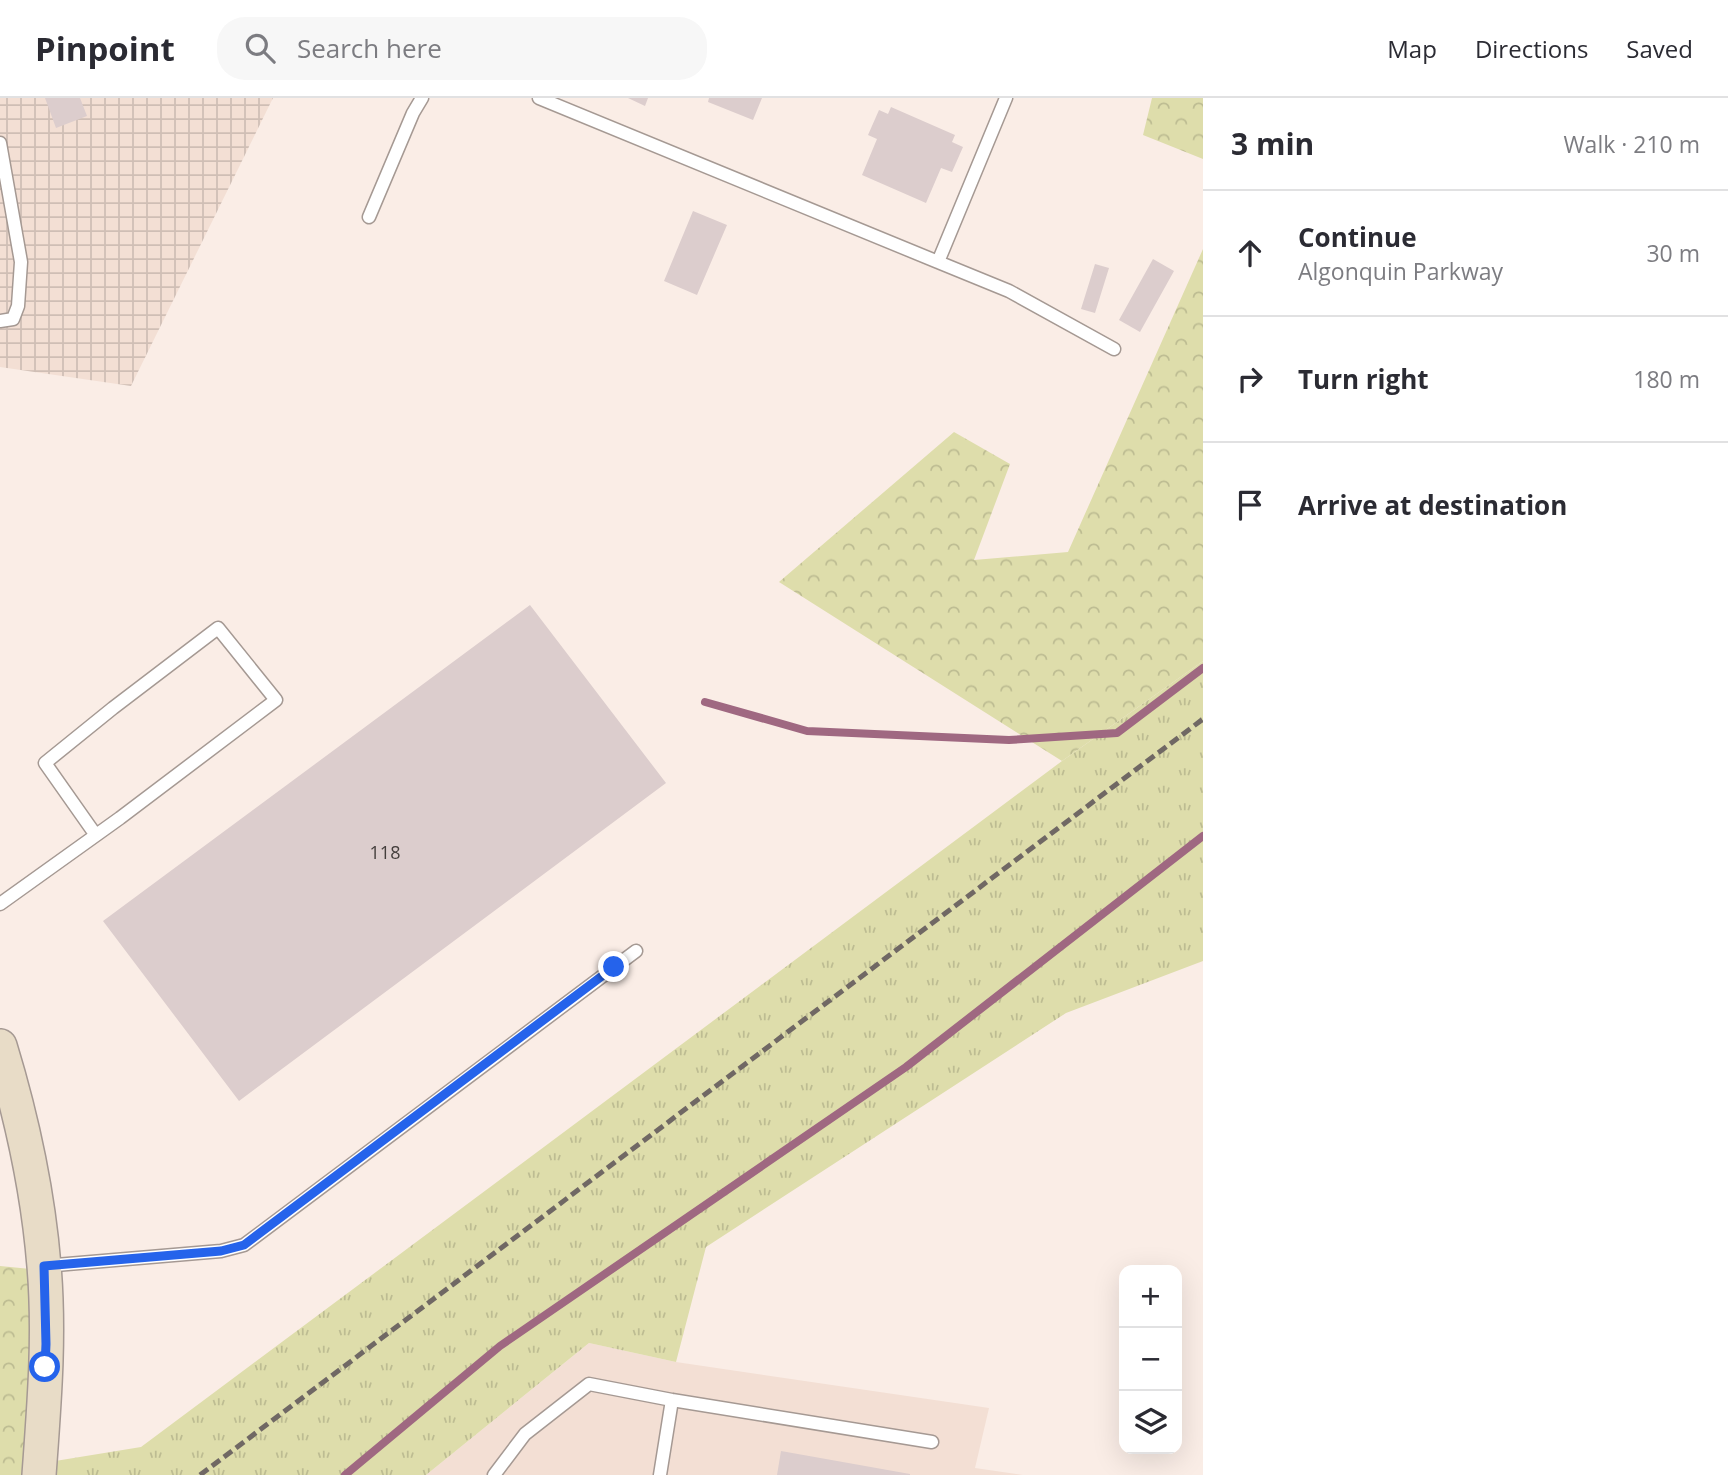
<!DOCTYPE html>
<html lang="en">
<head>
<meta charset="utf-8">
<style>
  :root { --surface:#fff; --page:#f7f7f7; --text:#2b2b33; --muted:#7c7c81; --line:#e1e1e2 }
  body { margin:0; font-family:"Open Sans",sans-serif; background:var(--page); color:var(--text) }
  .controls { position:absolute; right:21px; bottom:21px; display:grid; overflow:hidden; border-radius:14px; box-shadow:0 7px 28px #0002 }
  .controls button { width:63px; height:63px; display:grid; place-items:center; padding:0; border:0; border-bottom:2px solid var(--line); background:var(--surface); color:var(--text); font:35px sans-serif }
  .stop { position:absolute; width:21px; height:21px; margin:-16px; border:5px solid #2563eb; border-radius:50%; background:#fff }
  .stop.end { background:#2563eb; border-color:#fff; box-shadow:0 2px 7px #0008 }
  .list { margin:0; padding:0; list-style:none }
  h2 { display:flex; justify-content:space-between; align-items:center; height:91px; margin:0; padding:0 28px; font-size:30px }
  h2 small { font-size:23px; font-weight:400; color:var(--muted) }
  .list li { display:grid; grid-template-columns:46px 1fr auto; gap:21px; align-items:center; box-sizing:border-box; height:126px; padding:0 28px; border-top:2px solid var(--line) }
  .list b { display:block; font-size:26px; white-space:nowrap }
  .list p { margin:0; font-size:23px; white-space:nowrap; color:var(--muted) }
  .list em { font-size:23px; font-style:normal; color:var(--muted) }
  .icon { flex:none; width:38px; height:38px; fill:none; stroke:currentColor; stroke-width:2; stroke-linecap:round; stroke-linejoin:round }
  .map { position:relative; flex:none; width:1203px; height:1377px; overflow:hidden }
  header { display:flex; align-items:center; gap:42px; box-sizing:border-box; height:98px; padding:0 35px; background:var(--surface); border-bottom:2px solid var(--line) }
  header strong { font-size:33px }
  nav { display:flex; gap:38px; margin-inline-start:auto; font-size:24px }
  .search { width:490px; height:63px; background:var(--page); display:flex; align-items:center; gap:18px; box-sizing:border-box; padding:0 24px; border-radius:28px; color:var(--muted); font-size:26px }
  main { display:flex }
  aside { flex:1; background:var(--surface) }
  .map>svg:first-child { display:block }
  .built { fill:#f3dfd4 }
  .industrial { fill:url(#industrial-grid) }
  .grass { fill:url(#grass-tufts) }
  .forest { fill:url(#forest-crowns) }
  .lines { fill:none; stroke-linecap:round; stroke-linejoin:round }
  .stream { stroke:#9f6881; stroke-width:8 }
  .building { fill:#dccdcd }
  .lane-casing { stroke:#a59993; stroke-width:15 }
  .secondary-casing { stroke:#a59993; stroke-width:36 }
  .lane { stroke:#fff; stroke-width:12 }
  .secondary { stroke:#e8dcc7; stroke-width:33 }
  .rail { stroke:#706864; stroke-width:5; stroke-dasharray:10 5; stroke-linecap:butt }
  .route { stroke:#2563eb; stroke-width:9 }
  .labels { text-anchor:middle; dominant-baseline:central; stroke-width:6; stroke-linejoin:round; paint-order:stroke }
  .number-label { font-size:18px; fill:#443e3c }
</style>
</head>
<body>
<header>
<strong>Pinpoint</strong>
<div class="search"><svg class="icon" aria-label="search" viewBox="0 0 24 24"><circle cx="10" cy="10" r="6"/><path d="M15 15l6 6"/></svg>Search here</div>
<nav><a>Map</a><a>Directions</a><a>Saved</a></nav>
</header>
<main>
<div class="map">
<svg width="1203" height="1377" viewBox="0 0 1203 1377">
  <defs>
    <pattern id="industrial-grid" width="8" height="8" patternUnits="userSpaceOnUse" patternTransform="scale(1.75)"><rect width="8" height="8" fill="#f3dfd4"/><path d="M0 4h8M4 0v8" fill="none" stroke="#cfbeb5"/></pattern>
    <pattern id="grass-tufts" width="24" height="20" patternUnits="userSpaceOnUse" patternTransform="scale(1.75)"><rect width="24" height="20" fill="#deddab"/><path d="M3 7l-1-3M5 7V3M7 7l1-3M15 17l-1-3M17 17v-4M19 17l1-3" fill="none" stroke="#bdbc92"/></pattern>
    <pattern id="forest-crowns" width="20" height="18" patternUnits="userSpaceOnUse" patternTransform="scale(1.75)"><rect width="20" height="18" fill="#deddab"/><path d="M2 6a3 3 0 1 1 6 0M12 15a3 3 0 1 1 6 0" fill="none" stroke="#bdbc92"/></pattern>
  </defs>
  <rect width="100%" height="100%" fill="#faede6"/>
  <path class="built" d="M 589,1245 L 676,1264 L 989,1310 L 975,1370 L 1023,1377 L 426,1377 Z"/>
  <path class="industrial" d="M 0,0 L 273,0 L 131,288 L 0,269 Z"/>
  <path class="grass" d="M 1203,563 L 1203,863 L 1066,915 L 706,1149 L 676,1264 L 589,1245 L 426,1377 L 42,1377 L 43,1365 L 141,1349 L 1062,663 Z"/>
  <path class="forest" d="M 1152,0 L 1203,0 L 1203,61 L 1143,37 Z
    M 1203,151 L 1203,563 L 1062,663 L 779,484 L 954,334 L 1010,366 L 974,462 L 1068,454 Z
    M 0,1168 L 51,1173 L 42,1377 L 0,1377 Z"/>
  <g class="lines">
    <path class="stream" d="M 705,604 L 807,633 L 1009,642 L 1117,635 L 1203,570
      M 345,1377 L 500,1248 L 906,969 L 1203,738"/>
  </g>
  <path class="building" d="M 45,0 L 80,0 L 87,18 L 56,30 Z
    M 628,0 L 648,0 L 645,8 Z
    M 709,0 L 762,0 L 753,22 L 708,4 Z
    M 891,9 L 955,37 L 952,44 L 963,49 L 952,74 L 941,70 L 926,105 L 862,77 L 877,41 L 868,37 L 879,12 L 888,16 Z
    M 693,113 L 727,127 L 697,197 L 664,183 Z
    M 1153,161 L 1174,173 L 1140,234 L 1119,222 Z
    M 1095,166 L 1109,170 L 1095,215 L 1081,211 Z
    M 530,507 L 666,685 L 239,1003 L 103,823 Z
    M 781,1353 L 910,1376 L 910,1377 L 777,1377 Z"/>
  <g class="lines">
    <defs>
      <path id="lane" d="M 539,0 L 938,164 L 1006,0
        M 0,45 L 21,164 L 18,208 L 13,221 L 0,223
        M 369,119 L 413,15 L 422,0
        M 938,164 L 1009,193 L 1114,251
        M 0,806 L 120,720 L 276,602 L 218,530 L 113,610 L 45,665 L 95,736
        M 44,1168 L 221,1153 L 244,1147 L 636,853
        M 494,1377 L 525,1336 L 589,1286 L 672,1302 L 932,1344
        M 660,1377 L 672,1302"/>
      <path id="secondary" d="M 0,948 C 22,1020 38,1094 44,1168 C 50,1238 44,1308 39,1377"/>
    </defs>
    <use href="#lane" class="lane-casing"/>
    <use href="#secondary" class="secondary-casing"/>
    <use href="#lane" class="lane"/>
    <use href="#secondary" class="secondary"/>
    <path class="rail" d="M 200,1377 L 1203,621"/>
  </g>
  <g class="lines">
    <path class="route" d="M 45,1269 L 46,1246 L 44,1168 L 221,1153 L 244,1147 L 614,869"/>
  </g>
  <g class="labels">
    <g class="number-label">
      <text x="385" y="754">118</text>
    </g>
  </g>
</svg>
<div class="controls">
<button>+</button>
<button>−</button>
<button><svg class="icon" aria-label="layers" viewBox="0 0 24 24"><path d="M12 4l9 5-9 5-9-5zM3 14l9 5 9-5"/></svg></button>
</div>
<div class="stop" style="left:45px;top:1269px"></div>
<div class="stop end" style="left:614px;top:869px"></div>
</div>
<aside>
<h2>3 min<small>Walk · 210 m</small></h2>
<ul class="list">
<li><svg class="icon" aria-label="ahead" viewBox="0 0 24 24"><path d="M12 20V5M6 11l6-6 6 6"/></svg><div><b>Continue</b><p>Algonquin Parkway</p></div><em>30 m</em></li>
<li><svg class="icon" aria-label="right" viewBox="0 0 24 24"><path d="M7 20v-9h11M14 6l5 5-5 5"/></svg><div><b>Turn right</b></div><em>180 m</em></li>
<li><svg class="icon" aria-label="arrive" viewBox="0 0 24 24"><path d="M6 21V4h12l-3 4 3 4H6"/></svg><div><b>Arrive at destination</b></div></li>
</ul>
</aside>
</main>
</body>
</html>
